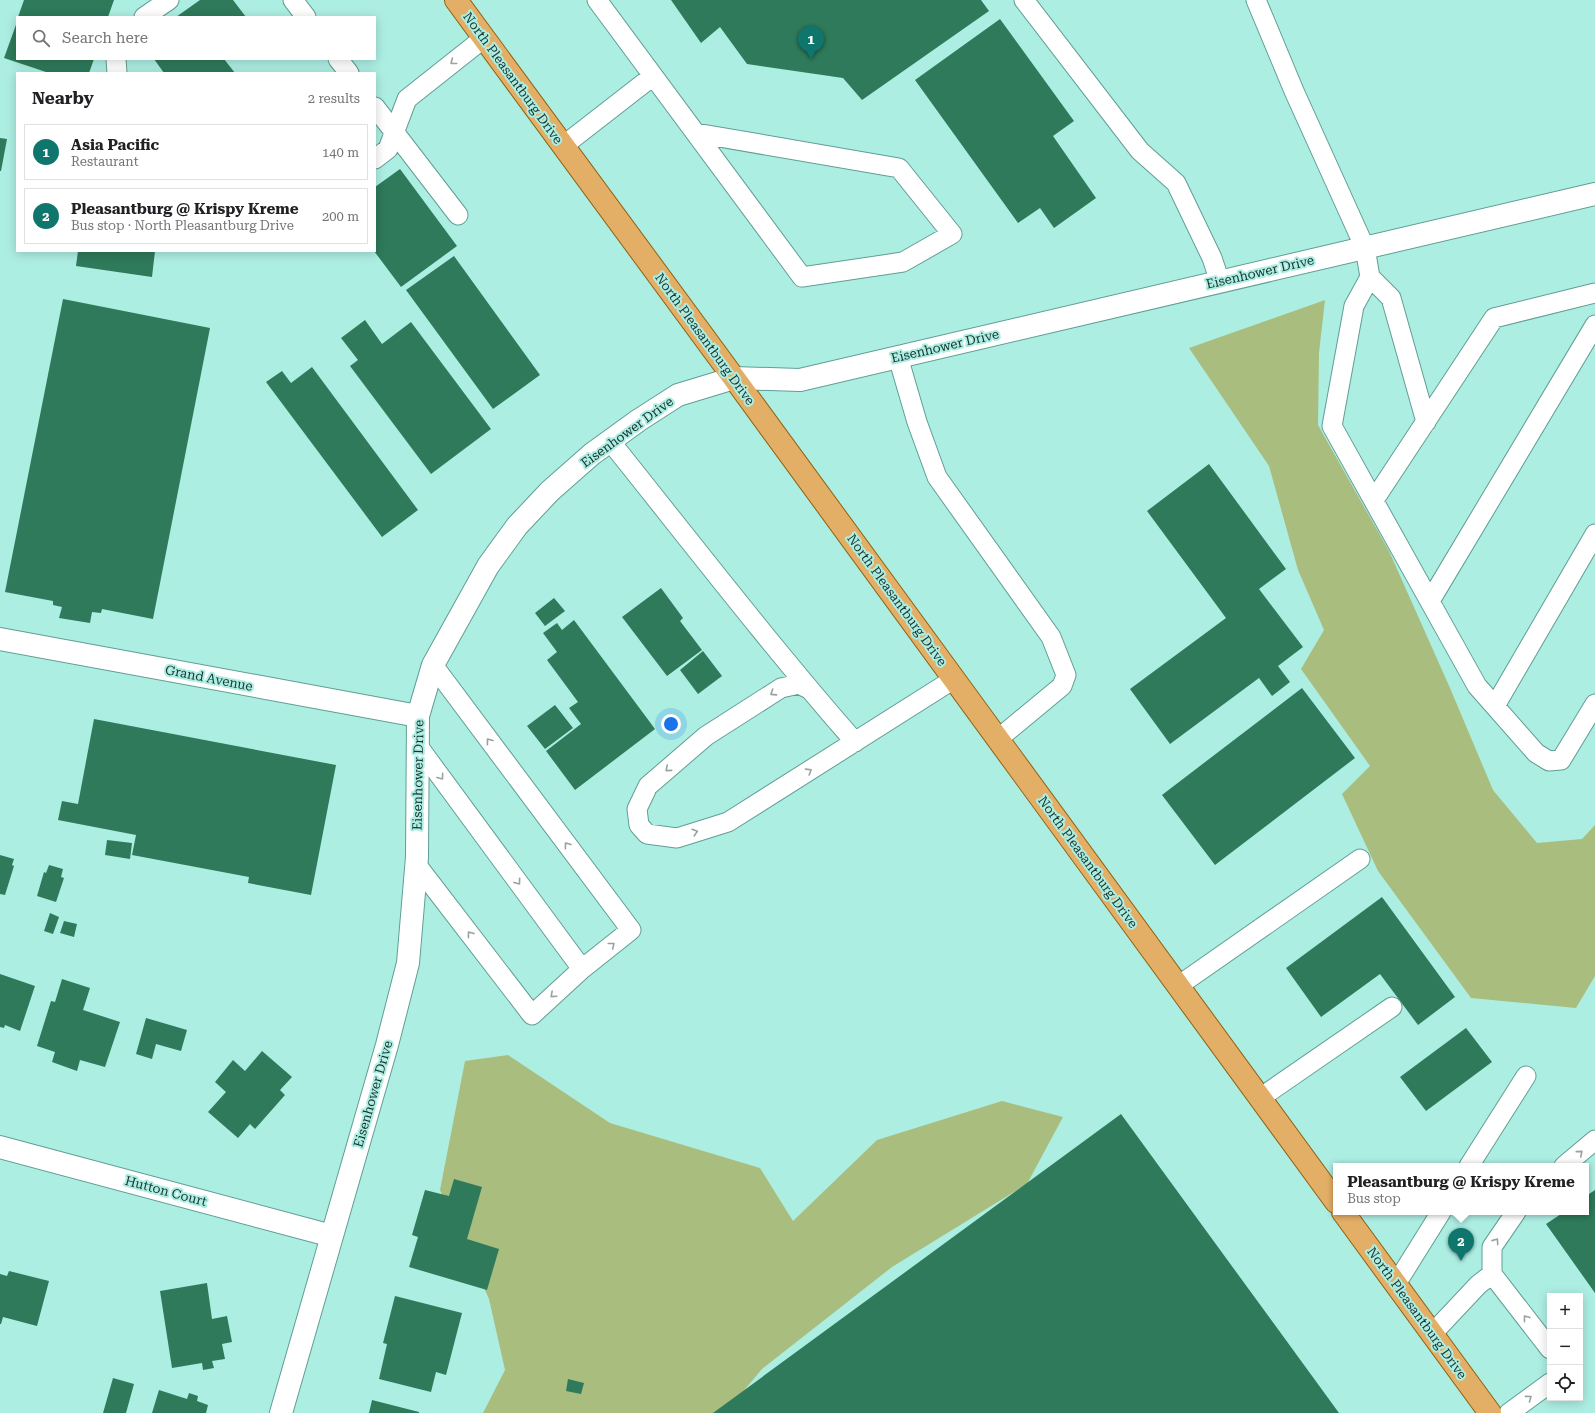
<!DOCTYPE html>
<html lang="en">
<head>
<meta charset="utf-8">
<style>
  :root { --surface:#fff; --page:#f2f2f2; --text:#202124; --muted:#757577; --line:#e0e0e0; --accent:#0f766e }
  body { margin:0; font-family:"Roboto Serif",serif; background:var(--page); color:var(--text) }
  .controls { position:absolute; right:12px; bottom:12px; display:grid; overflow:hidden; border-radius:0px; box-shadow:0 2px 10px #0003 }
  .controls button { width:36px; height:36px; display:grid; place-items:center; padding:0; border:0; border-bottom:1px solid var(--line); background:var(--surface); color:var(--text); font:20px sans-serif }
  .you { position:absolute; left:671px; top:724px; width:14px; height:14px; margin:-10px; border:3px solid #fff; border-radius:50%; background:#1a73e8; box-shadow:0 0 0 6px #1a73e833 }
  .badge { display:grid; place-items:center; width:26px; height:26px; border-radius:50%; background:var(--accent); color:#fff; font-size:13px; font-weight:700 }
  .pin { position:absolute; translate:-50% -33px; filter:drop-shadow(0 1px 2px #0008) }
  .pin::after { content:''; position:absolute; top:21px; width:14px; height:12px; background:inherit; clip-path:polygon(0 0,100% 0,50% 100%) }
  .popup { position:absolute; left:1333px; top:1163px; width:256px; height:52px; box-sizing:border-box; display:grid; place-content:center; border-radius:0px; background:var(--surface); filter:drop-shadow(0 1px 3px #0005); font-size:13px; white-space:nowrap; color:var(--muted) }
  .popup b { font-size:15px; color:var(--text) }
  .popup::after { content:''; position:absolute; left:50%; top:100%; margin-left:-8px; border:8px solid transparent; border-top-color:var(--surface) }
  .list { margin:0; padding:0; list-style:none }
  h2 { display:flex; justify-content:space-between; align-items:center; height:52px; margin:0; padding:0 16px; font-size:17px }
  h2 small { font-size:13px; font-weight:400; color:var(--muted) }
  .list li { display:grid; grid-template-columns:26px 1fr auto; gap:12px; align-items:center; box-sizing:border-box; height:56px; margin:0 8px 8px; padding:0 8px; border:1px solid var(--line); border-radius:0px }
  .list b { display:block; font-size:15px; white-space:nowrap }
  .list p { margin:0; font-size:13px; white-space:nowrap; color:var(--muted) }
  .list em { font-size:13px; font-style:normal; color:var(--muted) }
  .icon { flex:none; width:22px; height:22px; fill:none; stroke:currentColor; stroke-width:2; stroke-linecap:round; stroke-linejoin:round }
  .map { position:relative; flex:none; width:1595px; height:1413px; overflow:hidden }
  .search { position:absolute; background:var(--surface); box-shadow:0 2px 10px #0003; left:16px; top:16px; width:360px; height:44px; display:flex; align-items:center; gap:10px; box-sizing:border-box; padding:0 14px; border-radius:0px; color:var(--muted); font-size:15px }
  .panel { position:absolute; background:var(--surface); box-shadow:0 2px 10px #0003; left:16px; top:72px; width:360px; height:180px; border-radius:0px }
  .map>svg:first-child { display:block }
  .green { fill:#a9be7e }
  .building { fill:#2e7a5b }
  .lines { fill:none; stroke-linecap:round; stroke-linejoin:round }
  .service-casing { stroke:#609e95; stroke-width:21 }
  .minor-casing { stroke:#609e95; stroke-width:24 }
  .primary-casing { stroke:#906110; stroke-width:24 }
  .service { stroke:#fff; stroke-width:19 }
  .minor { stroke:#fff; stroke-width:22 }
  .primary { stroke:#e3af66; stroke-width:22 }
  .oneway { stroke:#97a3a1 }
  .labels { text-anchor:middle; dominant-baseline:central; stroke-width:4; stroke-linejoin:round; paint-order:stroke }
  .street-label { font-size:13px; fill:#18322e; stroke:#adeee3 }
</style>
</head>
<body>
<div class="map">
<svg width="1595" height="1413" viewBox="0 0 1595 1413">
  <rect width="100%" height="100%" fill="#adeee3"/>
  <path class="green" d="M 1325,300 L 1319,353 L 1318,425 L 1389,551 L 1450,688 L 1493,790 L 1537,843 L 1582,839 L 1595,825 L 1595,976 L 1576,1008 L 1471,998 L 1378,871 L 1342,794 L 1370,766 L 1301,669 L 1324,630 L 1298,570 L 1269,466 L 1189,348 Z
    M 508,1055 L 610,1123 L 760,1168 L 793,1221 L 877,1140 L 1002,1101 L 1063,1117 L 1027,1184 L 892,1267 L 762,1369 L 725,1413 L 483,1413 L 505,1370 L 489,1299 L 440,1190 L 465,1061 Z"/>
  <path class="building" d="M 24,0 L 114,0 L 108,17 L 18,17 Z
    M 200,0 L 233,0 L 246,17 L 176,17 Z
    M 671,0 L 981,0 L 989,11 L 862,100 L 843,78 L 747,64 L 720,27 L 701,43 Z
    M 1000,19 L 1074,121 L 1053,136 L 1096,198 L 1054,228 L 1040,208 L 1018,223 L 915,80 Z
    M 17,22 L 17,59 L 94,59 L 89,73 L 49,73 L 4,58 Z
    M 154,59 L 224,59 L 235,73 L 164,73 Z
    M 0,138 L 7,139 L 1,171 L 0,171 Z
    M 400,169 L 457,246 L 401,287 L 374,251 L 375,187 Z
    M 78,251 L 155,251 L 152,277 L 76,266 Z
    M 454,256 L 540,375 L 493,409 L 406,290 Z
    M 63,299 L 210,328 L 153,619 L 102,609 L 101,613 L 92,612 L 90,623 L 59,618 L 62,607 L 53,605 L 53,601 L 5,592 Z
    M 365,320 L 382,344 L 411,322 L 491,429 L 431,474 L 350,366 L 358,360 L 341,338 Z
    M 312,367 L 418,510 L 382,537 L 266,382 L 282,371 L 291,383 Z
    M 1209,464 L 1286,569 L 1259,589 L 1303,647 L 1278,666 L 1290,682 L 1272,696 L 1259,678 L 1170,744 L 1130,689 L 1226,618 L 1147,511 Z
    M 661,588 L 683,618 L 680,621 L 702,650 L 667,676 L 622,617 Z
    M 554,598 L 565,611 L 545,626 L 535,613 Z
    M 574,620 L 655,729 L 575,790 L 546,751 L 581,724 L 569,708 L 578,702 L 547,660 L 557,652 L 543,633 L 557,623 L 562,630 Z
    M 703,651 L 722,676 L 698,694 L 680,670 Z
    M 1302,688 L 1355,758 L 1215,865 L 1162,795 Z
    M 555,705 L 573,728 L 545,749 L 527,726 Z
    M 94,719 L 336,765 L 311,895 L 248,883 L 249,877 L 132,855 L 136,835 L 58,820 L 62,801 L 78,804 Z
    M 107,840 L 132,843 L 130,859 L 105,855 Z
    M 0,855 L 14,859 L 12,865 L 14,866 L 5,895 L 0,894 Z
    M 49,865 L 63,869 L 61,877 L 64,878 L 56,902 L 37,896 L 44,872 L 46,873 Z
    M 1382,897 L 1455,997 L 1418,1025 L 1380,974 L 1321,1017 L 1286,968 Z
    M 50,913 L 59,917 L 53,934 L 44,931 Z
    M 64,921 L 77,924 L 74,937 L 60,933 Z
    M 0,974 L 35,986 L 20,1031 L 5,1025 L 4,1028 L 0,1027 Z
    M 62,979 L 90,988 L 83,1010 L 120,1022 L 105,1067 L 80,1060 L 77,1071 L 52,1062 L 55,1052 L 37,1046 L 51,1001 L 55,1002 Z
    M 146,1018 L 187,1030 L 181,1051 L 156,1044 L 152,1059 L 136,1054 Z
    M 1466,1028 L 1492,1062 L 1426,1111 L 1400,1077 Z
    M 262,1051 L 292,1077 L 280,1090 L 285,1095 L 255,1129 L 250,1124 L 238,1138 L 208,1112 L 226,1092 L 215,1082 L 233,1060 L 245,1071 Z
    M 1121,1114 L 1339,1413 L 713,1413 Z
    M 454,1179 L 482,1187 L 467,1239 L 499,1249 L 487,1290 L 409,1267 L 418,1237 L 412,1235 L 425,1190 L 449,1196 Z
    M 1595,1190 L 1595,1293 L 1546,1224 L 1564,1212 L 1586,1212 L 1586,1196 Z
    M 9,1271 L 49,1281 L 37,1326 L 3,1317 L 1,1324 L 0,1324 L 0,1274 L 7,1276 Z
    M 207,1283 L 212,1319 L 227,1316 L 232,1342 L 222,1344 L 225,1359 L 212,1361 L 214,1368 L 203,1370 L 202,1363 L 172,1368 L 160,1291 Z
    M 395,1296 L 462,1313 L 446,1375 L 436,1372 L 431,1392 L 379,1379 L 387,1344 L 383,1343 Z
    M 113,1378 L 134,1384 L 126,1413 L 103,1413 Z
    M 568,1379 L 584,1383 L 581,1394 L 566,1391 Z
    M 159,1390 L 187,1399 L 189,1393 L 198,1396 L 197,1401 L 208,1405 L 206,1413 L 152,1413 Z
    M 372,1400 L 419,1412 L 419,1413 L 369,1413 Z"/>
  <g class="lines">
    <defs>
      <path id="service" d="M 293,0 L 306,17
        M 597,0 L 802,277 L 903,262 L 952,234 L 899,168 L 696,133
        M 1024,0 L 1140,151 L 1176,183 L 1212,258 L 1220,282
        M 1256,0 L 1294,91 L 1365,248 L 1370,277 L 1354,306 L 1332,426 L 1477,686 L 1536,753 L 1549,761 L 1561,760 L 1595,704
        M 144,17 L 169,0
        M 116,59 L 117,73
        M 338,59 L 349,73
        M 375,107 L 458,215
        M 563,146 L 653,76
        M 375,159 L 388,149 L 407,99 L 484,38
        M 1370,277 L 1391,298 L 1426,422
        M 898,357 L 917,422 L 937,477 L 1051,637 L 1066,675 L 1062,686 L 998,739
        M 610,441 C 691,542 770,645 855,742
        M 1374,500 L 1494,318 L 1595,293
        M 1430,601 L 1595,325
        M 809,689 L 799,684 L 781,688 L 706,736 L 648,786 L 637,809 L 639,825 L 647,834 L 677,838 L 728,822 L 954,679
        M 1495,706 L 1595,534
        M 418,746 L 582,969
        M 416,864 L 532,1015 L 582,969 L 631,930 L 433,665
        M 1178,986 L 1360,859
        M 1260,1098 L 1392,1007
        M 1469,1166 L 1526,1076
        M 1564,1166 L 1595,1140
        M 1516,1212 L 1492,1247 L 1492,1274 L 1550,1349
        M 1396,1284 L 1441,1212
        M 1432,1334 L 1478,1285 L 1492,1274
        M 1509,1413 L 1550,1383"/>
      <path id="minor" d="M 0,639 L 418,716
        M 0,1147 L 332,1236
        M 281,1413 L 387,1045 L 408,963 L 417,857 L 418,716 L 433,665 L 488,566 L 517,526 L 550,491 L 592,454 L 639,420 L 678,395 L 734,378 L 800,380 L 1595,194"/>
      <path id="primary" d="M 456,0 L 734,378 L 1336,1202
        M 1343,1212 L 1490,1413"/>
    </defs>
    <use href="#service" class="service-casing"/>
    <use href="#minor" class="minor-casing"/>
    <use href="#primary" class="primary-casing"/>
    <use href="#service" class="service"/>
    <use href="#minor" class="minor"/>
    <use href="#primary" class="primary"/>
  </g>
  <defs><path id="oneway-chevron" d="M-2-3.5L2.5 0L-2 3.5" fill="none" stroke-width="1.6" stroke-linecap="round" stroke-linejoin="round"/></defs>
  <g class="oneway">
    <use href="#oneway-chevron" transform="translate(453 62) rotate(142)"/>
    <use href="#oneway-chevron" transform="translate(773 693) rotate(147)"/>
    <use href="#oneway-chevron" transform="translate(489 741) rotate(-127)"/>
    <use href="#oneway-chevron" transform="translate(668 769) rotate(139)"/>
    <use href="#oneway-chevron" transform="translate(809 771) rotate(-32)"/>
    <use href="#oneway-chevron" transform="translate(441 777) rotate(54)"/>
    <use href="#oneway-chevron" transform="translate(695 832) rotate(-17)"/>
    <use href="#oneway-chevron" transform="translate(567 845) rotate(-127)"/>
    <use href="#oneway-chevron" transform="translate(518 882) rotate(54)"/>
    <use href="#oneway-chevron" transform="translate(470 934) rotate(-127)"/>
    <use href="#oneway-chevron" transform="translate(612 945) rotate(-39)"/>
    <use href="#oneway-chevron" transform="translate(553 995) rotate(138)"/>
    <use href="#oneway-chevron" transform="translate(1580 1153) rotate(-40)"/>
    <use href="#oneway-chevron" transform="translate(1496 1241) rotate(-55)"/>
    <use href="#oneway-chevron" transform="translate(1526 1318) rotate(-128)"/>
    <use href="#oneway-chevron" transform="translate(1529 1398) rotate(-36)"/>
  </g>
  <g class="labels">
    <g class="street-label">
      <text transform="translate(513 78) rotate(54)">North Pleasantburg Drive</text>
      <text transform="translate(1260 272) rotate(-13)">Eisenhower Drive</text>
      <text transform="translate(705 339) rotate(54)">North Pleasantburg Drive</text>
      <text transform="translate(945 346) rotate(-13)">Eisenhower Drive</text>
      <text transform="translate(627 432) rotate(-36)">Eisenhower Drive</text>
      <text transform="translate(897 600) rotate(54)">North Pleasantburg Drive</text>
      <text transform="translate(209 678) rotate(11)">Grand Avenue</text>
      <text transform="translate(418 775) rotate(-89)">Eisenhower Drive</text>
      <text transform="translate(1088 862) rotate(54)">North Pleasantburg Drive</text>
      <text transform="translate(373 1094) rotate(-74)">Eisenhower Drive</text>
      <text transform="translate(166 1191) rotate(15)">Hutton Court</text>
      <text transform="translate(1417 1313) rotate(54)">North Pleasantburg Drive</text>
    </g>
  </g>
</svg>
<div class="controls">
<button>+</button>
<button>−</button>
<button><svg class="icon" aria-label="locate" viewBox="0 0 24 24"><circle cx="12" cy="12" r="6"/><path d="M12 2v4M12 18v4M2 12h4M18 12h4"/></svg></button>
</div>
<div class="you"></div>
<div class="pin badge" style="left:811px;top:59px">1</div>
<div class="pin badge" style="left:1461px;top:1261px">2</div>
<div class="popup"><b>Pleasantburg @ Krispy Kreme</b>Bus stop</div>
<div class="search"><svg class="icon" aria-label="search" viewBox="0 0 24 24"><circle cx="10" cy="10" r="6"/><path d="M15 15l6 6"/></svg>Search here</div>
<section class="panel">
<h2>Nearby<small>2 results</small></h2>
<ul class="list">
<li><span class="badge">1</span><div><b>Asia Pacific</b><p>Restaurant</p></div><em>140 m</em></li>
<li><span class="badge">2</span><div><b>Pleasantburg @ Krispy Kreme</b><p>Bus stop · North Pleasantburg Drive</p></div><em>200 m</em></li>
</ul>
</section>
</div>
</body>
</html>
